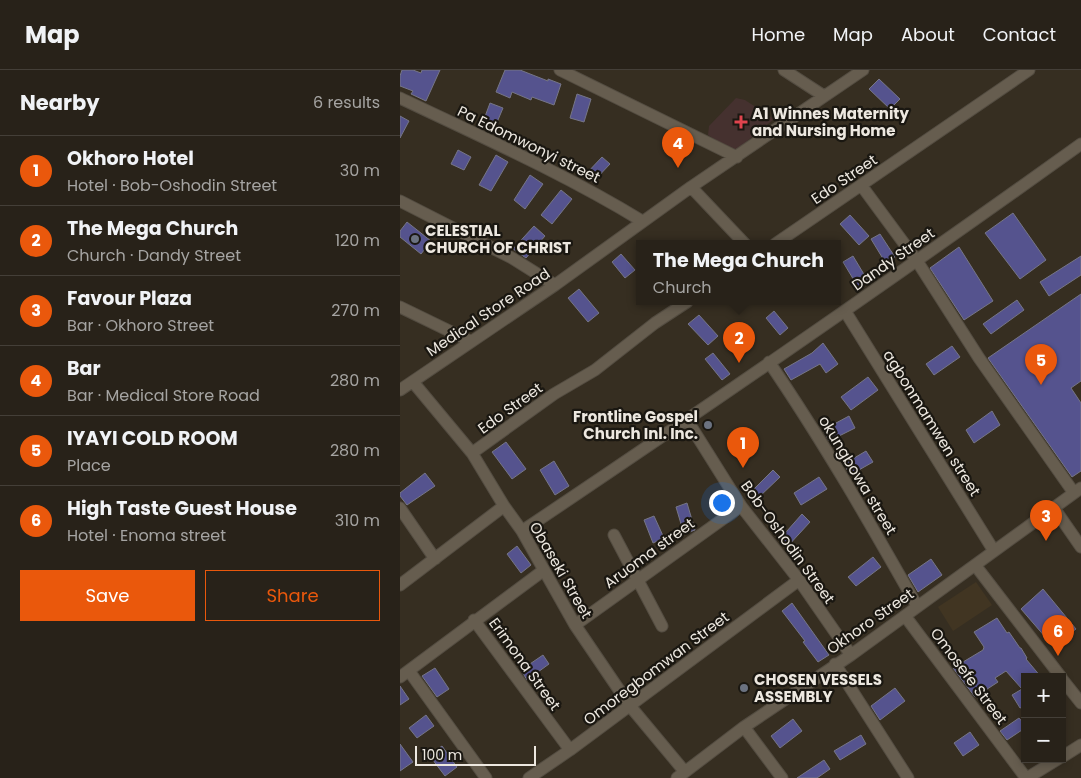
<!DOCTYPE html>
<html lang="en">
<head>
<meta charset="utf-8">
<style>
  :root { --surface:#282219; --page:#342f26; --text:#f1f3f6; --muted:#a5a4a2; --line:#443f38; --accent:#ea580c }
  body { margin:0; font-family:Poppins,sans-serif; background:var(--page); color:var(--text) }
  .controls { position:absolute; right:15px; bottom:15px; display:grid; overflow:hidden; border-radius:0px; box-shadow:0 2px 8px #0003 }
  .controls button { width:45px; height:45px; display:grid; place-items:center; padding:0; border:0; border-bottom:1px solid var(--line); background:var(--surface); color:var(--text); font:25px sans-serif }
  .scale { position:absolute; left:15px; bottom:12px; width:121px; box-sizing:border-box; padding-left:5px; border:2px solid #ede8e0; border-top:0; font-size:14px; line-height:18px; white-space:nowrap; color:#ede8e0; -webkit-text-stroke:4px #1a1711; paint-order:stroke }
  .you { position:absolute; left:321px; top:432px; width:18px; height:18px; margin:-12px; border:4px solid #fff; border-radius:50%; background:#1a73e8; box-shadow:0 0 0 8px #1a73e833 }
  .badge { display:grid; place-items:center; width:32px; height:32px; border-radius:50%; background:var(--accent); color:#fff; font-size:16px; font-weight:700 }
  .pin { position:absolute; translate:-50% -41px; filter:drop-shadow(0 1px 2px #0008) }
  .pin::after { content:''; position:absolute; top:26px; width:18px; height:15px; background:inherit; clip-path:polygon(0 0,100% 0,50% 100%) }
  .popup { position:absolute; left:236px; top:170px; width:205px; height:65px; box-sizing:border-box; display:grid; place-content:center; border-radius:0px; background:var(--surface); filter:drop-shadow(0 1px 4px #0005); font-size:16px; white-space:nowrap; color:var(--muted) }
  .popup b { font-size:19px; color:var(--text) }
  .popup::after { content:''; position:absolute; left:50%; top:100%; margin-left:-10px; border:10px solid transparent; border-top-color:var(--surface) }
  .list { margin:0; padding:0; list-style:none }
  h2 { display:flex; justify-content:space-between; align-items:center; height:65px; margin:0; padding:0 20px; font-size:21px }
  h2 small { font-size:16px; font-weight:400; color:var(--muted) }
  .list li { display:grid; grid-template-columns:32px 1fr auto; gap:15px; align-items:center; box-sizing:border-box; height:70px; padding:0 20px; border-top:1px solid var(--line) }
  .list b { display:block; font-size:19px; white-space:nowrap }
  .list p { margin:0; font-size:16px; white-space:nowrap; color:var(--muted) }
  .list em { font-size:16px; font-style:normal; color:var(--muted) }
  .actions { display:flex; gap:10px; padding:15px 20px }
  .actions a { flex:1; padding:11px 0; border:1px solid var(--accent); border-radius:0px; text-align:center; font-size:18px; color:var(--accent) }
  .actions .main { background:var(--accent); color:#fff }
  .map { position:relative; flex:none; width:681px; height:708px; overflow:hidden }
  header { display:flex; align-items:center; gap:30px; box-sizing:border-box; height:70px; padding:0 25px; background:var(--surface); border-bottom:1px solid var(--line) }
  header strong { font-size:24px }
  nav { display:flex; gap:28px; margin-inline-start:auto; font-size:18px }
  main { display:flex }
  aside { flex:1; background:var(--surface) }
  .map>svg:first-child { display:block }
  .built { fill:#413522 }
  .medical { fill:#45312f }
  .building { fill:#55538e; stroke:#767686 }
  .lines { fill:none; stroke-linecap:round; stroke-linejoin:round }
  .minor-casing { stroke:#544d42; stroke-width:13 }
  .minor { stroke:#665d4f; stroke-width:11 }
  .health-dot { fill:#e0444e; stroke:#1a1711; stroke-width:2 }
  .worship-dot { fill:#6b7280; stroke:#1a1711; stroke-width:2 }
  .labels { text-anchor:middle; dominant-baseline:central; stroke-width:4.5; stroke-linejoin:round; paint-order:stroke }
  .poi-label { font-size:15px; font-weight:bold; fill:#ede8e0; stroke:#1a1711; text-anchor:start }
  .street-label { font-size:15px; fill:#ede8e0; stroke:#1a1711 }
</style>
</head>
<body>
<header>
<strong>Map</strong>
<nav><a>Home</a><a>Map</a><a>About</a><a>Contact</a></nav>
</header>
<main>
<aside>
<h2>Nearby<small>6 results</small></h2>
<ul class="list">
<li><span class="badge">1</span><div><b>Okhoro Hotel</b><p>Hotel · Bob-Oshodin Street</p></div><em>30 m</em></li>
<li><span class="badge">2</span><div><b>The Mega Church</b><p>Church · Dandy Street</p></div><em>120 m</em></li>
<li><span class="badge">3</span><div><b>Favour Plaza</b><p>Bar · Okhoro Street</p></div><em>270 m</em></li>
<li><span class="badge">4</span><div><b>Bar</b><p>Bar · Medical Store Road</p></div><em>280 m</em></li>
<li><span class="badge">5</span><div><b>IYAYI COLD ROOM</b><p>Place</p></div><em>280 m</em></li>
<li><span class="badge">6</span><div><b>High Taste Guest House</b><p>Hotel · Enoma street</p></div><em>310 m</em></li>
</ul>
<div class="actions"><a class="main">Save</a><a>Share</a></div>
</aside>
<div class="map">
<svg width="681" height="708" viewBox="0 0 681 708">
  <rect width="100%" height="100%" fill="#362e21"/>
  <path class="built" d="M 576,512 L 592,535 L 553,561 L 538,537 Z"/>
  <path class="medical" d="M 336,28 L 345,30 L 374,49 L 334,82 L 308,65 L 309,56 Z"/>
  <path class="building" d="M 2,0 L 13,0 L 21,3 L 22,0 L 40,0 L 26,31 L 11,24 L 13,21 L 0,16 L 0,6 Z
    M 105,0 L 120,0 L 148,11 L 148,9 L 161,14 L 154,35 L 132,27 L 131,30 L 112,22 L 110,28 L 96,22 Z
    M 479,9 L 500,29 L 490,39 L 469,19 Z
    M 177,24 L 191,29 L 184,52 L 170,48 Z
    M 90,33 L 103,38 L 95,57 L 83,52 Z
    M 0,46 L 9,51 L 0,68 Z
    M 58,80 L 71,87 L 64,100 L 51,94 Z
    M 96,85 L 108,92 L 91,121 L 79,115 Z
    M 202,87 L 210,94 L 193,112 L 185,105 Z
    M 130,105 L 143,114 L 125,139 L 114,130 Z
    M 161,120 L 172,129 L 152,154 L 141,145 Z
    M 613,143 L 646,190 L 620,209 L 585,163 Z
    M 450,145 L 469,166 L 459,175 L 440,154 Z
    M 7,152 L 31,171 L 21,184 L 0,167 L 0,161 Z
    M 134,156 L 145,166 L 126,188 L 113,179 Z
    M 480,164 L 495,187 L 485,192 L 471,169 Z
    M 559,177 L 593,231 L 564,250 L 530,198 Z
    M 221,184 L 235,200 L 225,208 L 212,192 Z
    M 453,186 L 468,211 L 458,217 L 443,192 Z
    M 681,186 L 681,205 L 649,226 L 640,212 Z
    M 179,219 L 199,243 L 188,252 L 168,228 Z
    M 681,224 L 681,311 L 671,318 L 681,333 L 681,401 L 672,407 L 588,288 Z
    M 617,230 L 624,240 L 591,264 L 583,254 Z
    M 374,241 L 388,258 L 380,265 L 366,248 Z
    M 299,245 L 318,266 L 308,275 L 288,254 Z
    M 423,273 L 438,294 L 426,303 L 420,294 L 391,310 L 384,299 L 412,283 Z
    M 552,276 L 560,287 L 534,305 L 526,294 Z
    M 313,283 L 330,304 L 322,310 L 305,289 Z
    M 468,307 L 478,320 L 451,340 L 441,327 Z
    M 592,341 L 600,355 L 574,373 L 566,360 Z
    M 449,346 L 455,358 L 429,371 L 423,360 Z
    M 106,372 L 126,399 L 112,409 L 92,382 Z
    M 466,381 L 473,392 L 450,405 L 444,394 Z
    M 154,391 L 169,416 L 155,425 L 140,400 Z
    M 373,400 L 380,407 L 358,428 L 352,421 Z
    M 25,403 L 35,416 L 7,435 L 0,426 L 0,423 Z
    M 419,407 L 427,419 L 401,435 L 394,423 Z
    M 287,433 L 295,460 L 284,464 L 276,437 Z
    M 402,444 L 410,452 L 387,477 L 379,470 Z
    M 254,446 L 264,468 L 253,473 L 244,450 Z
    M 117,476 L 131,495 L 121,503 L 107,484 Z
    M 473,487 L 481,497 L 456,516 L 448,507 Z
    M 531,489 L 542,505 L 518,522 L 508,505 Z
    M 643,519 L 676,559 L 653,576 L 621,539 Z
    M 392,533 L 429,585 L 418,592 L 403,572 L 405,571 L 382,541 Z
    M 597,548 L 607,563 L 609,562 L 620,578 L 621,578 L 627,588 L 626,589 L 641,607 L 625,607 L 625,636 L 620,638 L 612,625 L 622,619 L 606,601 L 595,608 L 598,612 L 575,627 L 553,598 L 583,580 L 584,577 L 574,562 Z
    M 143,585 L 149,594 L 127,610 L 121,600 Z
    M 35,598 L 49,619 L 37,627 L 22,606 Z
    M 0,616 L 9,629 L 0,635 Z
    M 495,618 L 505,631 L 480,650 L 471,636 Z
    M 26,645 L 34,656 L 17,668 L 9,658 Z
    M 619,648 L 625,655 L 625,658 L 607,670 L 600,661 Z
    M 393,649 L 402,661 L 380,678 L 371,666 Z
    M 570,662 L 579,675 L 563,686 L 554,673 Z
    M 461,665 L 466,674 L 440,690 L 434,681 Z
    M 0,674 L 13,692 L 0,701 Z
    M 42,676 L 57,697 L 45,706 L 29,685 Z
    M 424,690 L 430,699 L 417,708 L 397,708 Z"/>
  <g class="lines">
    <defs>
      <path id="minor" d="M 160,0 L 337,87
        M 384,0 L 424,26
        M 0,28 C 82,67 165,104 242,151
        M 461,115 L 517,191 L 579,288 L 674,423
        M 291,117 L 345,174
        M 0,131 L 112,188 L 155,215
        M 375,174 L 629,0
        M 0,237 L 70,271
        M 445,241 L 594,481
        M 369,292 C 423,371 470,453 517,536
        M 13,312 L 72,383 L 104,436 L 122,461 L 175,555 L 230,636 L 285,702
        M 0,320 L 155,215 L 291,117 L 463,0
        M 287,350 L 341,436 L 399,510 L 451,585
        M 72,383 L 154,324 L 195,300 L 255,253 L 287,232
        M 0,438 L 35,489
        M 654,438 L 681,477
        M 122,461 C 310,335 497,206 681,74
        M 214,465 L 262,556
        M 575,495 L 661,607
        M 0,515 L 104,436
        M 505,546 L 626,708
        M 74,550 L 170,680
        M 175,555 L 341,436
        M 435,594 L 508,708
        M 9,601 L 86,708
        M 0,607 L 144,500
        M 662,609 L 681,633
        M 344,657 L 382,708
        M 662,687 L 681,675
        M 129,708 L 170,680 L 399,510
        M 277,708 L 344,657 L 451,585 L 681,418
        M 627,708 L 658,689"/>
    </defs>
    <use href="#minor" class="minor-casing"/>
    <use href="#minor" class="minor"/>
  </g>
  <path class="health-dot" d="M338.5 44.5h5v5h5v5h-5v5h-5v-5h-5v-5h5z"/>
  <g class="worship-dot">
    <circle cx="15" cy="169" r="5"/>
    <circle cx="308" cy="355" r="5"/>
    <circle cx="344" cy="618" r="5"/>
  </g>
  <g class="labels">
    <g class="poi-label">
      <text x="352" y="43">A1 Winnes Maternity<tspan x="352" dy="17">and Nursing Home</tspan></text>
      <text x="25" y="160">CELESTIAL<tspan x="25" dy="17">CHURCH OF CHRIST</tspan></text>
      <text x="298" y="346" text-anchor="end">Frontline Gospel<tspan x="298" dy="17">Church Inl. Inc.</tspan></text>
      <text x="354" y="609">CHOSEN VESSELS<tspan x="354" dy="17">ASSEMBLY</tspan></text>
    </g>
    <g class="street-label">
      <text transform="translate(129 74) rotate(26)">Pa Edomwonyi street</text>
      <text transform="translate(444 109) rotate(-34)">Edo Street</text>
      <text transform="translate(493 189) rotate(-35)">Dandy Street</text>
      <text transform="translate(88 242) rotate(-34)">Medical Store Road</text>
      <text transform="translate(110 338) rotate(-36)">Edo Street</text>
      <text transform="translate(532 353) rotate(58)">agbonmamwen street</text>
      <text transform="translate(458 405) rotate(59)">okungbowa street</text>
      <text transform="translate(388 472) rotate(54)">Bob-Oshodin Street</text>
      <text transform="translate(249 483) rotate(-36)">Aruoma street</text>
      <text transform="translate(161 500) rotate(60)">Obaseki Street</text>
      <text transform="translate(470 551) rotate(-35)">Okhoro Street</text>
      <text transform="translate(125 594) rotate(54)">Erimona Street</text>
      <text transform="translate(256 598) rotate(-37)">Omoregbomwan Street</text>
      <text transform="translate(569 606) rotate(53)">Omosefe Street</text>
    </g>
  </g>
</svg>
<div class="controls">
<button>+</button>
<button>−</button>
</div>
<div class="scale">100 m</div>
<div class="you"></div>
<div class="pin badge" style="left:343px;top:398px">1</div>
<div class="pin badge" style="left:339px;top:293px">2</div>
<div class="popup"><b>The Mega Church</b>Church</div>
<div class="pin badge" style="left:646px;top:471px">3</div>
<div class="pin badge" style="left:278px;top:98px">4</div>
<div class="pin badge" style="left:641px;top:315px">5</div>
<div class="pin badge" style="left:658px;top:586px">6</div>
</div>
</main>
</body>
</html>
